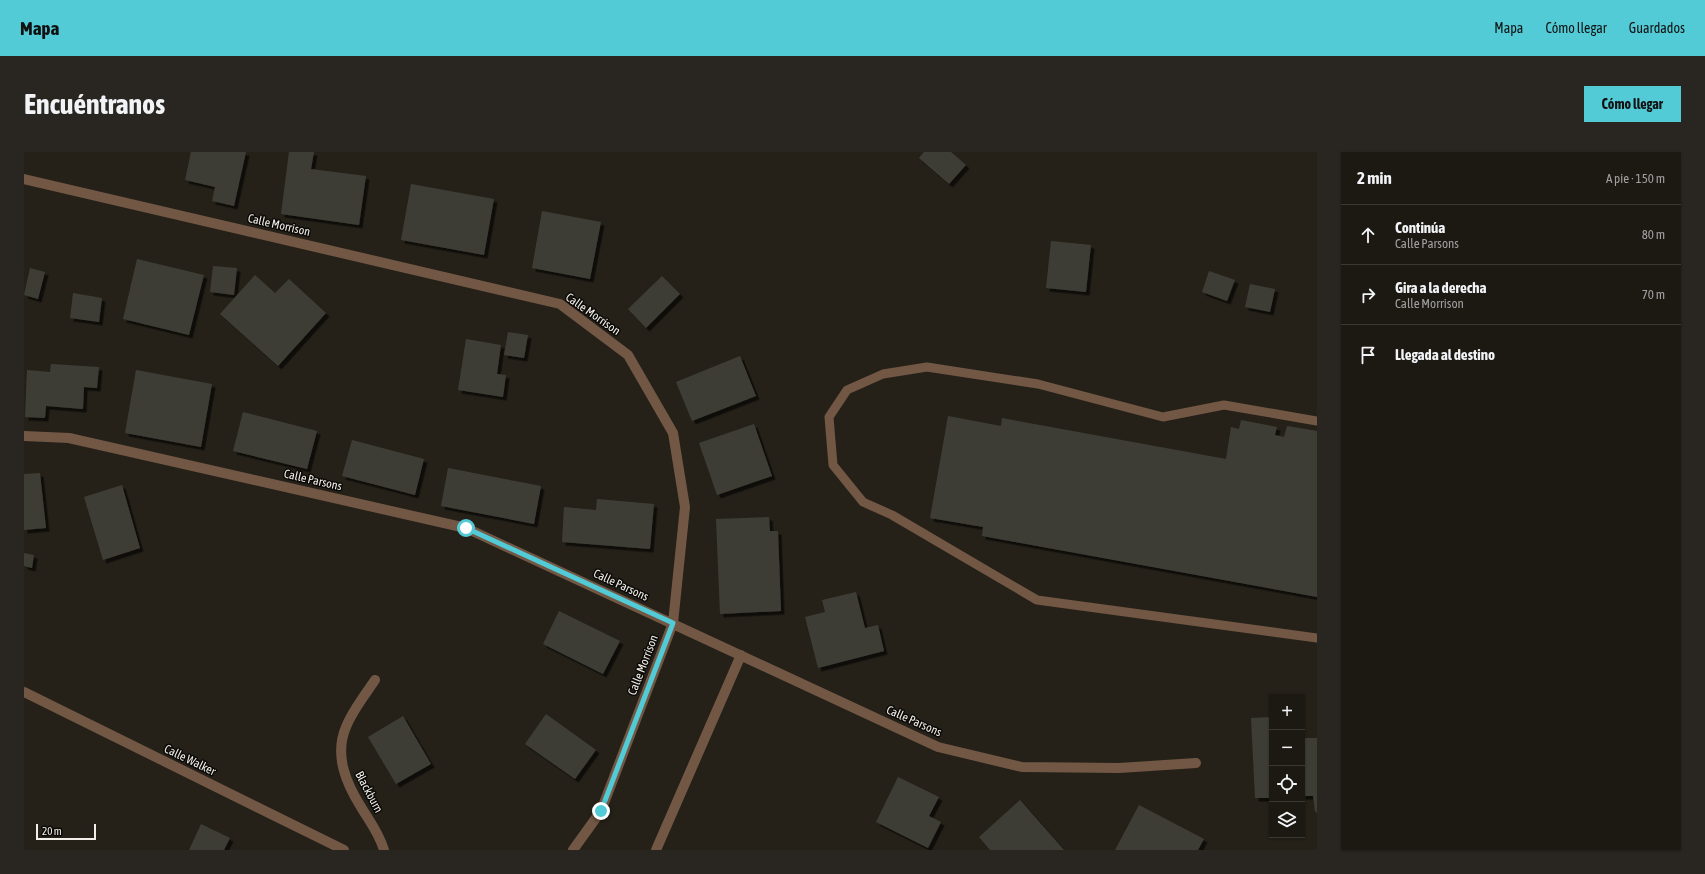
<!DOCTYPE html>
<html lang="es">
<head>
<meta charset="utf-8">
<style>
  :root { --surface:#1c1913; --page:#292621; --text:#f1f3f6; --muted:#a0a0a0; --line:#3a3833; --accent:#52cbd7 }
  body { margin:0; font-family:"Asap Condensed",sans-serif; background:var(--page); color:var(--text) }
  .controls { position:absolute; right:12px; bottom:12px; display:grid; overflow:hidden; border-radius:0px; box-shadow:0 1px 3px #0004 }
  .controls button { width:36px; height:36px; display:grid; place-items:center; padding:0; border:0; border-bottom:1px solid var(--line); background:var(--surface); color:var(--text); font:20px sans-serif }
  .scale { position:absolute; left:12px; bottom:10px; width:60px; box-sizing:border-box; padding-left:4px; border:2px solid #f2efea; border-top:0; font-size:11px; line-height:14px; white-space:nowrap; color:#f2efea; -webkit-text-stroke:3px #0c0a07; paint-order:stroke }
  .stop { position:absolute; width:12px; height:12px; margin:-9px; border:3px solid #52cbd7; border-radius:50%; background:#fff }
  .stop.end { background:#52cbd7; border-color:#fff; box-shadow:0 1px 4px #0008 }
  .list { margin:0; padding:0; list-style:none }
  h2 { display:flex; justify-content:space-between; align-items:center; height:52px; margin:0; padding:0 16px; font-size:17px }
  h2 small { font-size:13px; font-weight:400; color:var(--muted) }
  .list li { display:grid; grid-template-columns:26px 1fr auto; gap:12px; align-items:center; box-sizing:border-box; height:60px; padding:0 16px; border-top:1px solid var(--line) }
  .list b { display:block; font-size:15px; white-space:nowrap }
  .list p { margin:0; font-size:13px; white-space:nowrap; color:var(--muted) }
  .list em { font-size:13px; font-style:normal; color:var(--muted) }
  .icon { flex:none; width:22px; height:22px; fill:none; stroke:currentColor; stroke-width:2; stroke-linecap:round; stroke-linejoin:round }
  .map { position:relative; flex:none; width:1293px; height:698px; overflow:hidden; border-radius:0px }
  header { display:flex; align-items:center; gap:24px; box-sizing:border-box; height:56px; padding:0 20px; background:var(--accent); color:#111 }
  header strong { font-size:19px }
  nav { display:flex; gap:22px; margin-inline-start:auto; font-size:14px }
  .intro { display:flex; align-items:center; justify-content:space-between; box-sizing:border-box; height:96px; padding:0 24px }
  h1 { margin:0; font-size:28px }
  .button { padding:10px 18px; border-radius:0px; background:var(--accent); color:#111; font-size:14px; font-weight:700 }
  main { display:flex; gap:24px; padding:0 24px }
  aside { flex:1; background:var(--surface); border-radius:0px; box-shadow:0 1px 3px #0004 }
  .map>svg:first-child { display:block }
  .building { fill:#3e3e35; filter:url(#shadow) }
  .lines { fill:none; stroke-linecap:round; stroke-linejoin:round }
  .service { stroke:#725844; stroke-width:9 }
  .minor { stroke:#725844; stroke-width:10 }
  .route { stroke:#52cbd7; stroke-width:5 }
  .labels { text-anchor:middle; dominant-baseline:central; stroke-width:3; stroke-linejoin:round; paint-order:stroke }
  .street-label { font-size:12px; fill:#f2efea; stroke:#0c0a07 }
</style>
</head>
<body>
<header>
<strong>Mapa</strong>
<nav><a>Mapa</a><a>Cómo llegar</a><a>Guardados</a></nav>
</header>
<div class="intro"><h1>Encuéntranos</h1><a class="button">Cómo llegar</a></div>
<main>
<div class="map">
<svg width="1293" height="698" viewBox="0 0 1293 698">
  <defs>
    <filter id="shadow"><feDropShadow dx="3.5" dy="3.5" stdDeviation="0" flood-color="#0009"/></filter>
  </defs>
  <rect width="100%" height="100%" fill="#252119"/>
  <path class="building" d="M 167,0 L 222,0 L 210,54 L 188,49 L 191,35 L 161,28 Z
    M 265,0 L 290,0 L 287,17 L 342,24 L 335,73 L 257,62 Z
    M 900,0 L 927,0 L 942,13 L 925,32 L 895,6 Z
    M 387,32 L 470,47 L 460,103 L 377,88 Z
    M 518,59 L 577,70 L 566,127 L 508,116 Z
    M 1027,89 L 1067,93 L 1062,140 L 1022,136 Z
    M 113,107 L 180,123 L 165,183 L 99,167 Z
    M 189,114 L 213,116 L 210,143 L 186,140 Z
    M 6,116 L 21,120 L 14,147 L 0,143 Z
    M 1185,119 L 1211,128 L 1203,149 L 1178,140 Z
    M 231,123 L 251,141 L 265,127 L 302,161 L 254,214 L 196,162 Z
    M 638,124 L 656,142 L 622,176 L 604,157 Z
    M 1226,132 L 1251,137 L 1246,160 L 1221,155 Z
    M 49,141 L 78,146 L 75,170 L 46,166 Z
    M 484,180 L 504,183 L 500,206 L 480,203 Z
    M 442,187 L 477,193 L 473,222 L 482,223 L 479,245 L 434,238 Z
    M 716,204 L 732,244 L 668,269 L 652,230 Z
    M 27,212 L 75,215 L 73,236 L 60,235 L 59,257 L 22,254 L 21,266 L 1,265 L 3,218 L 26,220 Z
    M 112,218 L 188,232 L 177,295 L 101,281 Z
    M 219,260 L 293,279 L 283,317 L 209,299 Z
    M 924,264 L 977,274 L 978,266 L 1202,307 L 1207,275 L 1215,277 L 1217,268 L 1253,275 L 1251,283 L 1260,285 L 1263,274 L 1293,279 L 1293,445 L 958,384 L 959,375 L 906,366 Z
    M 730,272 L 748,324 L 693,343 L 675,291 Z
    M 328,288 L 400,307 L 391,343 L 318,324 Z
    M 424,316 L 517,334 L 510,372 L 417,354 Z
    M 16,321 L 22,376 L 0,378 L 0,322 Z
    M 98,333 L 116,396 L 79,408 L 60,345 Z
    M 573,347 L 630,352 L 626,397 L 538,390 L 540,355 L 572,358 Z
    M 745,365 L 746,379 L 754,379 L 757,459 L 696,462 L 692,367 Z
    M 0,401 L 10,403 L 8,416 L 0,414 Z
    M 832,440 L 841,476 L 854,473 L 860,499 L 794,516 L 781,465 L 801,460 L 798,448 Z
    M 535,459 L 596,489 L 579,522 L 519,492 Z
    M 522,562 L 572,598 L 551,627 L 501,592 Z
    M 379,564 L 407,612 L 372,632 L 344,585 Z
    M 1248,565 L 1248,646 L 1231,646 L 1227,566 Z
    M 1278,586 L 1293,586 L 1293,661 L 1291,659 L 1289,644 L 1278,644 Z
    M 874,625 L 915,645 L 905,664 L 917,670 L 904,696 L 852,670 Z
    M 996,648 L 1040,698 L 966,698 L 955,685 Z
    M 1115,653 L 1180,687 L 1174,698 L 1091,698 Z
    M 177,672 L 206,686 L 200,698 L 165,698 Z"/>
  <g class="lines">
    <path class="service" d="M 1293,269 L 1200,253 L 1139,265 L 1014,232 L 903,215 L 859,222 L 823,238 L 805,265 L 809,313 L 839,350 L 868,363 L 1013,448 L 1293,486"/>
    <path class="minor" d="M 0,27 L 536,152 L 604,203 L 649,281 L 661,355 L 649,471 L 577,659 L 549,698
      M 0,284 L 45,286 L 442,376 L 914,595 L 998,615 L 1095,616 L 1172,611
      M 351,528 C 341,543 328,559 322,575 C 310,603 322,631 337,655 C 346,670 355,681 360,698
      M 0,540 L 320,698
      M 632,698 L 717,503"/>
  </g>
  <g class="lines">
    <path class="route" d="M 442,376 L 649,471 L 577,659"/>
  </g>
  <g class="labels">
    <g class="street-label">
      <text transform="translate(255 73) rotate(13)">Calle Morrison</text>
      <text transform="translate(569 162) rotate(35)">Calle Morrison</text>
      <text transform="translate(289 328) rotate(13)">Calle Parsons</text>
      <text transform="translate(597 433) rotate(25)">Calle Parsons</text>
      <text transform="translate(619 513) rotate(-69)">Calle Morrison</text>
      <text transform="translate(890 569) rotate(24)">Calle Parsons</text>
      <text transform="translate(166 608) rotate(26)">Calle Walker</text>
      <text transform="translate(345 640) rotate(62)">Blackburn</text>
    </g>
  </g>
</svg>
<div class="controls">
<button>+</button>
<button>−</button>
<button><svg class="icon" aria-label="locate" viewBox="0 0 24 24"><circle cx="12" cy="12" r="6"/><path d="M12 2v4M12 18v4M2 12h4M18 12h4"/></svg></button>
<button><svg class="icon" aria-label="layers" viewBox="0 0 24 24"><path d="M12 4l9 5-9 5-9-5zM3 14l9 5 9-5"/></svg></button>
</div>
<div class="scale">20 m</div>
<div class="stop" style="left:442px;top:376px"></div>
<div class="stop end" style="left:577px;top:659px"></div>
</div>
<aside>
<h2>2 min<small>A pie · 150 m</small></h2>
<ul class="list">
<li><svg class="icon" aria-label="ahead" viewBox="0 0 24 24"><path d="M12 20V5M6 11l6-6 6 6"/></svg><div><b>Continúa</b><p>Calle Parsons</p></div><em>80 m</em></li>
<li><svg class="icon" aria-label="right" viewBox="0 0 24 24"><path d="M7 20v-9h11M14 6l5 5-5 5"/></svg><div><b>Gira a la derecha</b><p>Calle Morrison</p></div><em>70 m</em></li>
<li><svg class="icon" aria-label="arrive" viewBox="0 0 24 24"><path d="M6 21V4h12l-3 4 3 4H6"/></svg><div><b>Llegada al destino</b></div></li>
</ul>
</aside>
</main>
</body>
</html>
